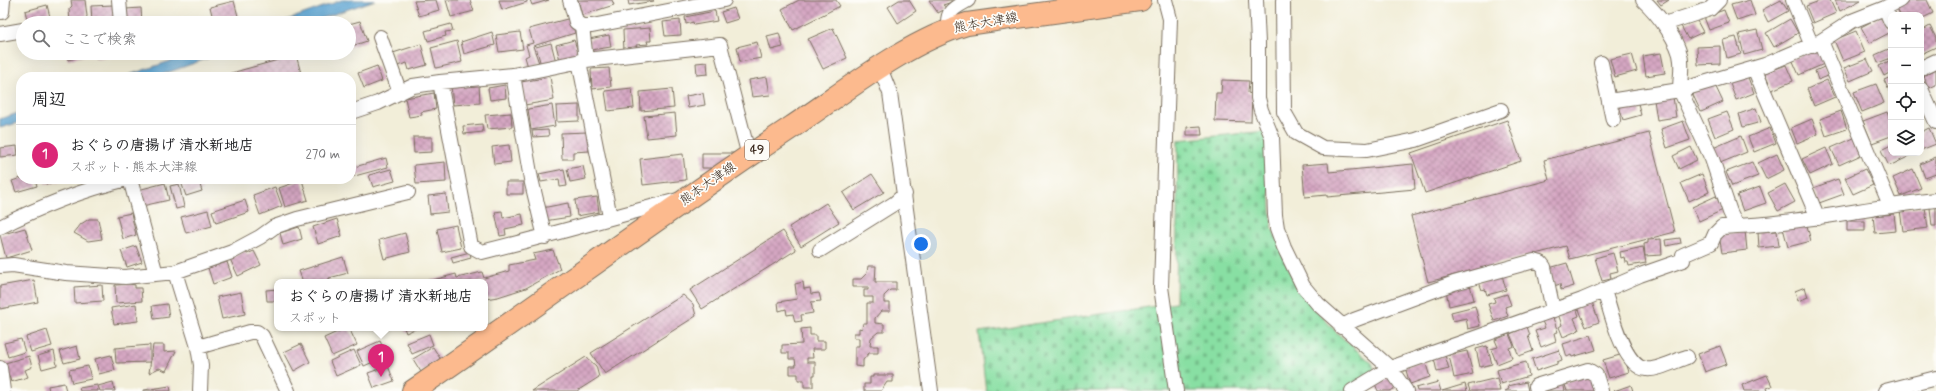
<!DOCTYPE html>
<html lang="ja">
<head>
<meta charset="utf-8">
<style>
  :root { --surface:#fff; --page:#f6f6f6; --text:#202124; --muted:#757577; --line:#e0e0e0; --accent:#db2777 }
  body { margin:0; font-family:Mynerve,"Klee One",sans-serif; background:var(--page); color:var(--text) }
  .controls { position:absolute; right:12px; top:12px; display:grid; overflow:hidden; border-radius:8px; box-shadow:0 4px 16px #0002 }
  .controls button { width:36px; height:36px; display:grid; place-items:center; padding:0; border:0; border-bottom:1px solid var(--line); background:var(--surface); color:var(--text); font:20px sans-serif }
  .you { position:absolute; left:921px; top:244px; width:14px; height:14px; margin:-10px; border:3px solid #fff; border-radius:50%; background:#1a73e8; box-shadow:0 0 0 6px #1a73e833 }
  .badge { display:grid; place-items:center; width:26px; height:26px; border-radius:50%; background:var(--accent); color:#fff; font-size:13px; font-weight:700 }
  .pin { position:absolute; translate:-50% -33px; filter:drop-shadow(0 1px 2px #0008) }
  .pin::after { content:''; position:absolute; top:21px; width:14px; height:12px; background:inherit; clip-path:polygon(0 0,100% 0,50% 100%) }
  .popup { position:absolute; left:274px; top:279px; width:214px; height:52px; box-sizing:border-box; display:grid; place-content:center; border-radius:8px; background:var(--surface); filter:drop-shadow(0 1px 3px #0005); font-size:13px; white-space:nowrap; color:var(--muted) }
  .popup b { font-size:15px; color:var(--text) }
  .popup::after { content:''; position:absolute; left:50%; top:100%; margin-left:-8px; border:8px solid transparent; border-top-color:var(--surface) }
  .list { margin:0; padding:0; list-style:none }
  h2 { display:flex; justify-content:space-between; align-items:center; height:52px; margin:0; padding:0 16px; font-size:17px }
  h2 small { font-size:13px; font-weight:400; color:var(--muted) }
  .list li { display:grid; grid-template-columns:26px 1fr auto; gap:12px; align-items:center; box-sizing:border-box; height:60px; padding:0 16px; border-top:1px solid var(--line) }
  .list b { display:block; font-size:15px; white-space:nowrap }
  .list p { margin:0; font-size:13px; white-space:nowrap; color:var(--muted) }
  .list em { font-size:13px; font-style:normal; color:var(--muted) }
  .icon { flex:none; width:22px; height:22px; fill:none; stroke:currentColor; stroke-width:2; stroke-linecap:round; stroke-linejoin:round }
  .map { position:relative; flex:none; width:1936px; height:391px; overflow:hidden }
  .search { position:absolute; background:var(--surface); box-shadow:0 4px 16px #0002; left:16px; top:16px; width:340px; height:44px; display:flex; align-items:center; gap:10px; box-sizing:border-box; padding:0 14px; border-radius:22px; color:var(--muted); font-size:15px }
  .panel { position:absolute; background:var(--surface); box-shadow:0 4px 16px #0002; left:16px; top:72px; width:340px; height:112px; border-radius:16px }
  .map>svg:first-child { display:block }
  .cemetery { fill:url(#cemetery-stones); stroke:#628460 }
  .water { fill:#5aa3d1; stroke:#4a6678 }
  .building { fill:url(#building-cross-hatch) }
  .lines { fill:none; stroke-linecap:round; stroke-linejoin:round }
  .minor-casing { stroke:#7b6f5f; stroke-width:16 }
  .primary-casing { stroke:#7b6f5f; stroke-width:24 }
  .minor { stroke:#fff; stroke-width:14 }
  .primary { stroke:#fcba8e; stroke-width:22 }
  .labels { text-anchor:middle; dominant-baseline:central; stroke-width:3.5; stroke-linejoin:round; paint-order:stroke }
  .shield { fill:#fdfcf7; stroke:#75695f; stroke-width:1 }
  .shield-label { font-size:12px; font-weight:bold; fill:#3b2a1e }
  .street-label { font-size:13px; fill:#3b2a1e; stroke:#fdfcf7 }
</style>
</head>
<body>
<div class="map">
<svg width="1936" height="391" viewBox="0 0 1936 391">
  <defs>
    <pattern id="cemetery-stones" width="16" height="16" patternUnits="userSpaceOnUse"><rect width="16" height="16" fill="#88dfa3"/><path d="M2 7V4a2 2 0 0 1 4 0v3zM10 15v-3a2 2 0 0 1 4 0v3z" fill="#76c08c"/></pattern>
    <pattern id="building-cross-hatch" width="8" height="8" patternUnits="userSpaceOnUse"><rect width="8" height="8" fill="#d6a7c3"/><path d="M0 0l8 8M0 8l8-8" fill="none" stroke="#af889e"/></pattern>
  </defs>
  <rect width="100%" height="100%" fill="#fdfcf7"/>
  <filter id="ink" filterUnits="userSpaceOnUse"><feTurbulence type="fractalNoise" baseFrequency=".025" numOctaves="2"/><feDisplacementMap in="SourceGraphic" scale="8" xChannelSelector="R" yChannelSelector="G"/><feConvolveMatrix kernelMatrix="1 2 1 2 8 2 1 2 1" color-interpolation-filters="sRGB"/></filter>
  <filter id="wash" filterUnits="userSpaceOnUse"><feTurbulence type="fractalNoise" baseFrequency=".012" numOctaves="4" result="noise"/><feDisplacementMap in="SourceGraphic" scale="16" xChannelSelector="R" yChannelSelector="G"/><feGaussianBlur stdDeviation="0.9" result="paint"/><feColorMatrix in="noise" values="0 0 0 0 0 0 0 0 0 0 0 0 0 0 0 0 0 1.4 0 .05"/><feComposite in="paint" operator="in"/></filter>
  <g filter="url(#wash)">
    <rect width="100%" height="100%" fill="#f2eed9"/>
    <path class="cemetery" d="M 1266,131 L 1272,227 L 1297,289 L 1337,333 L 1372,363 L 1374,368 L 1374,373 L 1347,391 L 986,391 L 979,332 L 1176,303 L 1178,140 Z"/>
    <path class="water" d="M 342,0 L 375,0 L 308,23 L 279,23 Z
      M 194,53 L 223,53 L 155,77 L 123,77 Z
      M 21,112 L 21,122 L 0,128 L 0,119 Z"/>
    <g id="blocks">
      <path class="building" d="M 71,0 L 85,0 L 87,16 L 85,23 L 70,23 L 69,9 L 72,6 Z
        M 436,0 L 439,10 L 419,16 L 414,1 Z
        M 446,0 L 470,0 L 474,11 L 451,17 Z
        M 499,0 L 527,0 L 527,2 L 502,10 Z
        M 530,0 L 549,0 L 532,5 Z
        M 578,0 L 612,0 L 614,5 L 582,15 Z
        M 628,0 L 653,0 L 654,1 L 629,5 Z
        M 799,0 L 836,0 L 840,6 L 793,30 L 782,9 Z
        M 899,0 L 909,0 L 916,11 L 898,23 L 888,7 Z
        M 929,0 L 951,0 L 952,2 L 943,5 L 947,8 L 938,13 Z
        M 1657,0 L 1669,0 L 1661,5 Z
        M 1750,0 L 1755,15 L 1737,21 L 1731,5 Z
        M 1781,0 L 1788,11 L 1768,22 L 1762,10 Z
        M 1822,0 L 1830,0 L 1836,13 L 1813,23 L 1806,6 Z
        M 1835,0 L 1861,0 L 1840,11 Z
        M 1908,0 L 1927,0 L 1933,13 L 1921,19 L 1921,15 L 1900,15 L 1896,6 Z
        M 234,1 L 238,16 L 223,20 L 224,23 L 214,23 L 210,7 Z
        M 47,5 L 50,17 L 28,23 L 25,11 Z
        M 113,5 L 114,22 L 92,23 L 91,6 Z
        M 141,8 L 142,23 L 127,23 L 126,9 Z
        M 734,8 L 738,19 L 725,23 L 721,12 Z
        M 1724,10 L 1729,23 L 1709,30 L 1704,17 Z
        M 715,11 L 717,21 L 694,25 L 693,22 L 686,24 L 685,17 Z
        M 1882,16 L 1891,32 L 1870,43 L 1861,27 Z
        M 571,18 L 575,33 L 533,46 L 539,63 L 528,67 L 525,57 L 529,55 L 526,45 L 533,43 L 529,29 Z
        M 1696,19 L 1703,32 L 1688,39 L 1681,26 Z
        M 1790,19 L 1798,33 L 1774,47 L 1766,33 Z
        M 680,20 L 681,35 L 665,36 L 663,22 Z
        M 360,21 L 367,41 L 349,47 L 349,24 Z
        M 451,24 L 453,31 L 445,32 L 446,36 L 428,41 L 425,31 Z
        M 1930,26 L 1936,38 L 1936,47 L 1921,54 L 1921,31 Z
        M 650,28 L 651,41 L 647,41 L 648,44 L 636,45 L 637,50 L 624,51 L 623,30 Z
        M 833,28 L 847,58 L 823,69 L 808,39 Z
        M 1757,30 L 1762,50 L 1744,55 L 1739,34 Z
        M 1856,31 L 1865,52 L 1843,61 L 1834,40 Z
        M 492,32 L 495,45 L 464,54 L 461,42 Z
        M 520,32 L 523,49 L 499,52 L 496,35 Z
        M 779,33 L 783,47 L 771,50 L 767,36 Z
        M 609,35 L 611,47 L 591,50 L 589,39 Z
        M 1736,37 L 1741,54 L 1727,58 L 1723,40 Z
        M 574,40 L 579,55 L 560,60 L 556,45 Z
        M 457,41 L 462,62 L 436,68 L 431,48 Z
        M 757,42 L 761,58 L 740,62 L 737,47 Z
        M 551,43 L 556,62 L 541,65 L 536,47 Z
        M 421,44 L 427,65 L 409,70 L 407,63 L 397,66 L 393,53 Z
        M 1720,46 L 1720,64 L 1698,65 L 1697,47 Z
        M 1817,48 L 1824,64 L 1799,75 L 1792,59 Z
        M 1891,48 L 1891,58 L 1878,63 L 1875,55 Z
        M 66,53 L 92,53 L 68,60 Z
        M 94,53 L 116,53 L 117,56 L 96,58 Z
        M 1661,53 L 1665,73 L 1646,76 L 1643,56 Z
        M 1632,54 L 1637,71 L 1615,77 L 1610,59 Z
        M 296,55 L 302,77 L 217,77 Z
        M 1867,59 L 1873,71 L 1850,81 L 1844,68 Z
        M 1891,60 L 1891,72 L 1884,76 L 1879,66 Z
        M 707,62 L 708,74 L 697,75 L 696,63 Z
        M 1786,65 L 1793,81 L 1772,90 L 1765,73 Z
        M 377,66 L 382,81 L 364,88 L 358,73 Z
        M 1824,67 L 1828,76 L 1818,80 L 1815,71 Z
        M 609,68 L 611,87 L 592,89 L 591,69 Z
        M 1936,69 L 1936,85 L 1929,88 L 1923,76 Z
        M 1747,75 L 1754,93 L 1736,100 L 1729,81 Z
        M 550,77 L 554,100 L 525,105 L 521,82 Z
        M 767,77 L 770,95 L 752,97 L 749,80 Z
        M 1891,77 L 1891,95 L 1884,80 Z
        M 1222,80 L 1249,81 L 1248,93 L 1252,94 L 1251,122 L 1215,121 L 1216,93 L 1221,93 Z
        M 1827,80 L 1835,97 L 1814,106 L 1807,89 Z
        M 1714,83 L 1723,102 L 1701,112 L 1692,93 Z
        M 479,84 L 480,103 L 453,105 L 451,86 Z
        M 1876,84 L 1884,103 L 1862,112 L 1854,92 Z
        M 505,85 L 506,98 L 490,100 L 488,88 Z
        M 632,88 L 634,108 L 608,111 L 605,91 Z
        M 672,89 L 674,108 L 641,111 L 640,92 Z
        M 434,93 L 436,109 L 421,112 L 422,115 L 409,117 L 405,98 Z
        M 703,93 L 705,105 L 688,108 L 686,96 Z
        M 1673,97 L 1676,117 L 1657,120 L 1654,100 Z
        M 1637,100 L 1641,115 L 1623,120 L 1619,105 Z
        M 552,105 L 555,126 L 531,130 L 528,109 Z
        M 579,105 L 579,121 L 557,122 L 556,106 Z
        M 1756,108 L 1761,122 L 1743,127 L 1739,114 Z
        M 1841,111 L 1847,129 L 1826,136 L 1820,119 Z
        M 1727,112 L 1734,129 L 1715,137 L 1708,119 Z
        M 1887,112 L 1891,123 L 1891,136 L 1872,143 L 1863,121 Z
        M 511,113 L 512,127 L 487,129 L 485,115 Z
        M 675,113 L 677,135 L 647,138 L 644,116 Z
        M 1812,119 L 1818,134 L 1797,143 L 1791,128 Z
        M 1507,120 L 1521,161 L 1425,193 L 1411,153 Z
        M 1683,121 L 1690,140 L 1667,148 L 1661,129 Z
        M 482,124 L 483,132 L 464,134 L 463,126 Z
        M 1201,126 L 1202,135 L 1187,135 L 1187,127 Z
        M 1770,128 L 1776,143 L 1754,152 L 1748,137 Z
        M 1929,128 L 1936,144 L 1921,150 L 1921,132 Z
        M 548,130 L 549,136 L 533,137 L 532,131 Z
        M 588,132 L 589,151 L 573,152 L 573,159 L 562,159 L 561,133 Z
        M 1649,133 L 1675,232 L 1570,259 L 1566,246 L 1428,282 L 1411,216 L 1549,180 L 1544,160 Z
        M 1741,136 L 1747,152 L 1720,163 L 1713,148 Z
        M 413,137 L 432,137 L 432,152 L 414,153 Z
        M 1854,138 L 1861,155 L 1839,165 L 1831,148 Z
        M 509,145 L 511,162 L 494,164 L 492,147 Z
        M 1891,145 L 1891,153 L 1906,153 L 1908,157 L 1889,166 L 1881,150 Z
        M 17,146 L 18,155 L 0,157 L 0,148 Z
        M 1691,147 L 1697,160 L 1679,169 L 1673,156 Z
        M 1826,148 L 1833,164 L 1810,175 L 1802,159 Z
        M 702,153 L 735,153 L 722,168 L 702,168 Z
        M 683,154 L 686,180 L 643,185 L 640,159 Z
        M 1777,154 L 1784,170 L 1766,179 L 1758,163 Z
        M 1936,157 L 1936,174 L 1925,178 L 1920,164 Z
        M 386,158 L 388,167 L 351,177 L 351,168 Z
        M 445,162 L 446,182 L 416,184 L 414,165 Z
        M 1752,162 L 1758,176 L 1732,186 L 1726,172 Z
        M 1328,163 L 1329,172 L 1413,164 L 1415,189 L 1327,197 L 1327,195 L 1305,197 L 1302,165 Z
        M 583,166 L 586,179 L 570,182 L 567,169 Z
        M 391,169 L 395,181 L 373,187 L 369,175 Z
        M 564,169 L 567,186 L 560,187 L 559,179 L 541,182 L 539,174 Z
        M 1865,169 L 1873,185 L 1853,194 L 1845,178 Z
        M 1913,169 L 1921,188 L 1901,196 L 1893,178 Z
        M 872,174 L 884,192 L 854,210 L 843,193 Z
        M 1702,174 L 1709,192 L 1689,201 L 1681,183 Z
        M 21,178 L 35,179 L 37,186 L 16,192 L 12,181 Z
        M 44,179 L 63,179 L 63,181 L 46,184 Z
        M 180,179 L 198,179 L 202,191 L 186,196 Z
        M 1838,179 L 1844,194 L 1819,203 L 1813,188 Z
        M 302,180 L 308,200 L 285,207 L 279,188 Z
        M 506,182 L 523,182 L 523,194 L 506,194 Z
        M 165,183 L 169,200 L 142,206 L 138,190 Z
        M 179,184 L 184,207 L 176,209 L 170,186 Z
        M 1785,184 L 1795,202 L 1778,211 L 1768,193 Z
        M 275,187 L 282,206 L 260,215 L 253,195 Z
        M 1760,187 L 1766,203 L 1743,211 L 1737,195 Z
        M 446,194 L 448,212 L 430,214 L 428,196 Z
        M 1716,196 L 1723,210 L 1699,221 L 1692,207 Z
        M 597,197 L 599,212 L 577,216 L 575,200 Z
        M 245,200 L 249,212 L 216,223 L 212,211 Z
        M 568,203 L 570,217 L 544,221 L 542,208 Z
        M 826,203 L 839,222 L 801,246 L 789,227 Z
        M 1925,207 L 1928,228 L 1903,231 L 1900,210 Z
        M 1936,207 L 1936,226 L 1932,226 L 1930,208 Z
        M 208,210 L 212,226 L 186,233 L 181,217 Z
        M 502,211 L 503,218 L 522,214 L 524,225 L 505,229 L 506,235 L 500,236 L 495,212 Z
        M 131,213 L 136,235 L 123,239 L 117,216 Z
        M 1894,214 L 1896,231 L 1875,233 L 1873,216 Z
        M 89,219 L 98,219 L 102,239 L 88,241 L 74,233 L 81,224 Z
        M 337,219 L 342,236 L 318,244 L 313,227 Z
        M 1847,221 L 1865,221 L 1865,231 L 1847,231 Z
        M 1806,222 L 1811,241 L 1788,247 L 1783,228 Z
        M 456,225 L 461,248 L 442,252 L 437,229 Z
        M 299,227 L 302,239 L 283,245 L 280,233 Z
        M 25,228 L 32,250 L 6,258 L 0,235 Z
        M 783,231 L 796,250 L 702,309 L 690,290 Z
        M 1745,231 L 1747,250 L 1722,253 L 1719,235 Z
        M 1777,231 L 1779,246 L 1759,248 L 1758,232 Z
        M 405,233 L 410,252 L 384,259 L 379,240 Z
        M 1680,238 L 1681,243 L 1666,246 L 1665,240 Z
        M 1661,239 L 1662,255 L 1645,256 L 1644,244 L 1648,243 L 1648,240 Z
        M 136,246 L 142,262 L 127,267 L 121,251 Z
        M 1643,247 L 1646,263 L 1629,266 L 1628,262 L 1625,262 L 1624,257 L 1621,258 L 1620,252 Z
        M 553,250 L 560,269 L 526,288 L 498,297 L 485,299 L 485,282 L 426,282 L 456,274 L 457,278 L 482,272 L 484,278 L 509,271 L 509,265 L 535,260 L 533,254 Z
        M 245,251 L 247,254 L 254,251 L 261,265 L 238,276 L 230,259 Z
        M 470,252 L 471,258 L 453,263 L 451,257 Z
        M 1613,253 L 1618,271 L 1610,273 L 1611,279 L 1602,281 L 1595,258 Z
        M 343,257 L 348,273 L 329,278 L 329,282 L 303,282 L 299,271 Z
        M 227,262 L 232,277 L 213,284 L 208,268 Z
        M 1567,263 L 1574,286 L 1561,290 L 1560,284 L 1554,286 L 1549,268 Z
        M 868,266 L 876,266 L 875,282 L 896,282 L 896,290 L 890,290 L 884,296 L 884,303 L 890,303 L 890,311 L 881,311 L 875,318 L 875,323 L 884,324 L 884,332 L 878,332 L 871,338 L 870,346 L 878,346 L 878,353 L 869,353 L 863,360 L 863,367 L 855,366 L 855,346 L 859,346 L 859,338 L 854,338 L 854,333 L 859,333 L 859,328 L 862,329 L 863,323 L 867,323 L 867,303 L 873,303 L 873,297 L 864,297 L 864,290 L 868,290 L 868,287 L 853,287 L 853,279 L 861,279 L 867,273 Z
        M 1502,275 L 1506,290 L 1487,295 L 1485,289 L 1482,290 L 1479,282 Z
        M 34,280 L 38,302 L 0,309 L 0,286 Z
        M 803,282 L 804,289 L 810,288 L 811,294 L 819,293 L 821,301 L 811,302 L 813,313 L 801,315 L 802,321 L 795,322 L 793,314 L 787,315 L 786,309 L 779,311 L 778,302 L 797,299 L 795,284 Z
        M 129,284 L 135,285 L 135,288 L 141,288 L 142,301 L 116,303 L 115,285 Z
        M 102,285 L 103,301 L 75,303 L 74,287 Z
        M 1470,285 L 1474,300 L 1449,306 L 1446,290 Z
        M 1805,287 L 1808,297 L 1798,301 L 1795,291 Z
        M 277,289 L 277,301 L 267,301 L 266,290 Z
        M 241,292 L 245,314 L 222,319 L 217,297 Z
        M 1507,294 L 1511,305 L 1505,307 L 1508,316 L 1494,321 L 1488,304 L 1495,302 L 1494,298 Z
        M 683,295 L 693,304 L 696,316 L 605,374 L 591,353 Z
        M 1592,302 L 1599,322 L 1586,327 L 1578,307 Z
        M 136,304 L 138,321 L 114,324 L 111,308 Z
        M 167,304 L 169,317 L 154,319 L 152,306 Z
        M 1475,306 L 1480,326 L 1468,329 L 1466,318 L 1453,321 L 1451,312 Z
        M 1576,307 L 1579,316 L 1574,318 L 1579,330 L 1563,337 L 1559,327 L 1562,325 L 1558,314 Z
        M 1553,318 L 1558,332 L 1554,333 L 1556,341 L 1541,347 L 1535,331 L 1545,328 L 1542,321 Z
        M 1527,327 L 1530,335 L 1528,336 L 1533,351 L 1519,356 L 1510,334 Z
        M 346,328 L 349,328 L 357,345 L 332,356 L 324,338 Z
        M 404,328 L 417,328 L 406,333 Z
        M 810,328 L 810,335 L 816,335 L 816,341 L 825,341 L 825,349 L 812,349 L 813,358 L 807,358 L 807,362 L 815,362 L 815,375 L 813,375 L 813,387 L 804,387 L 804,380 L 798,380 L 798,374 L 790,374 L 790,366 L 796,366 L 795,359 L 789,359 L 789,353 L 782,353 L 782,345 L 802,344 L 801,329 Z
        M 47,330 L 52,346 L 31,352 L 26,337 Z
        M 429,334 L 433,345 L 412,354 L 407,343 Z
        M 1509,334 L 1514,346 L 1509,348 L 1512,358 L 1497,364 L 1491,349 L 1498,347 L 1495,340 Z
        M 1591,335 L 1596,350 L 1572,357 L 1571,355 L 1567,357 L 1563,344 Z
        M 21,339 L 25,352 L 8,357 L 4,343 Z
        M 380,341 L 387,356 L 364,366 L 357,351 Z
        M 301,344 L 310,362 L 294,371 L 284,352 Z
        M 150,345 L 150,362 L 116,363 L 115,348 Z
        M 153,345 L 164,345 L 164,352 L 176,351 L 166,371 L 159,368 L 149,373 Z
        M 77,346 L 80,359 L 64,363 L 60,351 Z
        M 1487,346 L 1492,364 L 1480,367 L 1476,349 Z
        M 1720,346 L 1727,364 L 1705,372 L 1698,354 Z
        M 433,347 L 441,360 L 421,372 L 413,359 Z
        M 354,350 L 361,365 L 336,376 L 330,361 Z
        M 1559,350 L 1562,360 L 1557,362 L 1557,364 L 1536,371 L 1532,359 Z
        M 54,351 L 57,365 L 42,369 L 38,356 Z
        M 1467,351 L 1473,374 L 1454,378 L 1449,355 Z
        M 1623,354 L 1629,372 L 1609,378 L 1603,360 Z
        M 111,355 L 115,370 L 99,374 L 95,359 Z
        M 1445,355 L 1449,369 L 1437,372 L 1434,358 Z
        M 29,356 L 32,367 L 25,370 L 28,377 L 11,382 L 5,363 Z
        M 586,357 L 596,366 L 599,377 L 577,391 L 532,391 Z
        M 1425,361 L 1430,377 L 1410,384 L 1405,367 Z
        M 1526,362 L 1529,376 L 1501,384 L 1497,370 Z
        M 88,366 L 91,379 L 72,383 L 69,370 Z
        M 388,366 L 394,381 L 374,388 L 368,373 Z
        M 873,375 L 893,375 L 893,382 L 887,382 L 881,391 L 864,391 L 864,384 L 870,384 L 870,377 L 873,377 Z
        M 1767,375 L 1772,386 L 1767,388 L 1768,391 L 1744,391 L 1742,385 Z
        M 1587,376 L 1592,378 L 1596,391 L 1567,391 L 1564,382 Z
        M 1390,377 L 1396,388 L 1390,391 L 1378,391 L 1375,384 Z
        M 1497,378 L 1500,391 L 1470,391 L 1468,385 Z
        M 113,382 L 115,391 L 100,391 L 98,386 Z
        M 1438,382 L 1441,391 L 1417,391 L 1416,388 Z
        M 1526,382 L 1528,391 L 1505,391 L 1509,389 L 1508,386 Z
        M 64,383 L 66,391 L 49,391 L 48,386 Z
        M 1563,383 L 1565,391 L 1543,391 Z
        M 1465,384 L 1467,391 L 1442,391 Z
        M 97,385 L 98,391 L 80,391 L 79,388 Z
        M 1631,385 L 1633,391 L 1614,391 Z
        M 170,386 L 171,391 L 144,391 L 144,390 Z"/>
    </g>
  </g>
  <g filter="url(#ink)">
    <use href="#blocks" fill-opacity="0" stroke="#7b6f5f" stroke-width="1"/>
    <g class="lines">
      <defs>
        <path id="minor" d="M 119,0 L 121,23
          M 570,0 L 576,22 L 582,26 L 592,26 L 724,0
          M 1165,0 L 1170,19 L 1161,287 L 1176,391
          M 1256,0 L 1258,43 L 1258,98 L 1261,110 L 1272,137 L 1275,215 L 1277,228 L 1284,247 L 1303,286 L 1318,304 L 1390,368 L 1406,391
          M 1283,0 L 1284,112 L 1296,133 L 1323,148 L 1367,150 L 1416,140 L 1501,110
          M 1793,0 L 1812,46
          M 1900,0 L 1885,8 L 1852,21 L 1821,41 L 1765,65 L 1680,90 L 1712,159 L 1730,212 L 1737,226 C 1804,223 1869,207 1936,200
          M 1885,8 L 1891,22
          M 2,12 L 3,0
          M 1664,24 L 1710,9 L 1719,0
          M 582,26 L 586,60
          M 949,29 C 945,11 954,8 968,0
          M 0,34 L 23,30
          M 380,37 L 400,93
          M 1821,41 L 1890,205
          M 579,61 L 610,217
          M 1601,63 L 1613,120
          M 880,68 L 890,93 L 931,391
          M 1754,68 L 1818,218
          M 1921,68 L 1936,61
          M 513,75 L 531,179 L 545,237
          M 1921,89 L 1936,122
          M 1609,101 L 1680,90 C 1680,80 1682,70 1681,61 C 1680,42 1657,13 1643,0
          M 351,112 L 378,103 L 413,86 L 440,82
          M 130,179 L 156,274
          M 678,200 C 612,217 547,236 482,252 L 471,246 L 440,82 L 513,75 L 586,60 L 720,45 L 749,156
          M 0,227 C 41,206 83,190 127,179
          M 820,250 L 895,203 L 905,194
          M 0,266 L 13,265 L 66,273 L 125,277 L 175,272 L 232,252 L 260,237 L 274,227 L 297,219 L 408,192
          M 175,272 L 198,347
          M 1604,290 C 1610,309 1623,367 1646,369 C 1656,371 1677,360 1687,357
          M 1341,327 L 1354,320 L 1454,283 L 1534,261 L 1541,263 L 1544,267 L 1553,310
          M 0,368 L 3,391
          M 200,391 L 201,365 L 198,347 L 250,332 L 257,332 L 262,336 L 288,391
          M 1352,391 L 1390,368 L 1582,300 L 1640,275 L 1683,260 L 1683,255 L 1711,243 L 1715,234 L 1722,227 L 1737,226
          M 1537,391 L 1536,386 L 1588,370 L 1596,375 L 1601,391
          M 1885,391 L 1936,378"/>
        <path id="primary" d="M 413,391 C 540,304 664,212 792,127 C 846,91 906,42 967,24 L 1140,0"/>
      </defs>
      <use href="#minor" class="minor-casing"/>
      <use href="#primary" class="primary-casing"/>
      <use href="#minor" class="minor"/>
      <use href="#primary" class="primary"/>
    </g>
  </g>
  <g class="labels">
    <rect class="shield" x="745" y="140" width="24" height="20" rx="3"/>
    <g class="shield-label">
      <text x="757" y="150">49</text>
    </g>
    <g class="street-label">
      <text transform="translate(986 23) rotate(-10)">熊本大津線</text>
      <text transform="translate(708 184) rotate(-35)">熊本大津線</text>
    </g>
  </g>
</svg>
<div class="controls">
<button>+</button>
<button>−</button>
<button><svg class="icon" aria-label="locate" viewBox="0 0 24 24"><circle cx="12" cy="12" r="6"/><path d="M12 2v4M12 18v4M2 12h4M18 12h4"/></svg></button>
<button><svg class="icon" aria-label="layers" viewBox="0 0 24 24"><path d="M12 4l9 5-9 5-9-5zM3 14l9 5 9-5"/></svg></button>
</div>
<div class="you"></div>
<div class="pin badge" style="left:381px;top:377px">1</div>
<div class="popup"><b>おぐらの唐揚げ 清水新地店</b>スポット</div>
<div class="search"><svg class="icon" aria-label="search" viewBox="0 0 24 24"><circle cx="10" cy="10" r="6"/><path d="M15 15l6 6"/></svg>ここで検索</div>
<section class="panel">
<h2>周辺<small></small></h2>
<ul class="list">
<li><span class="badge">1</span><div><b>おぐらの唐揚げ 清水新地店</b><p>スポット · 熊本大津線</p></div><em>270 m</em></li>
</ul>
</section>
</div>
</body>
</html>
